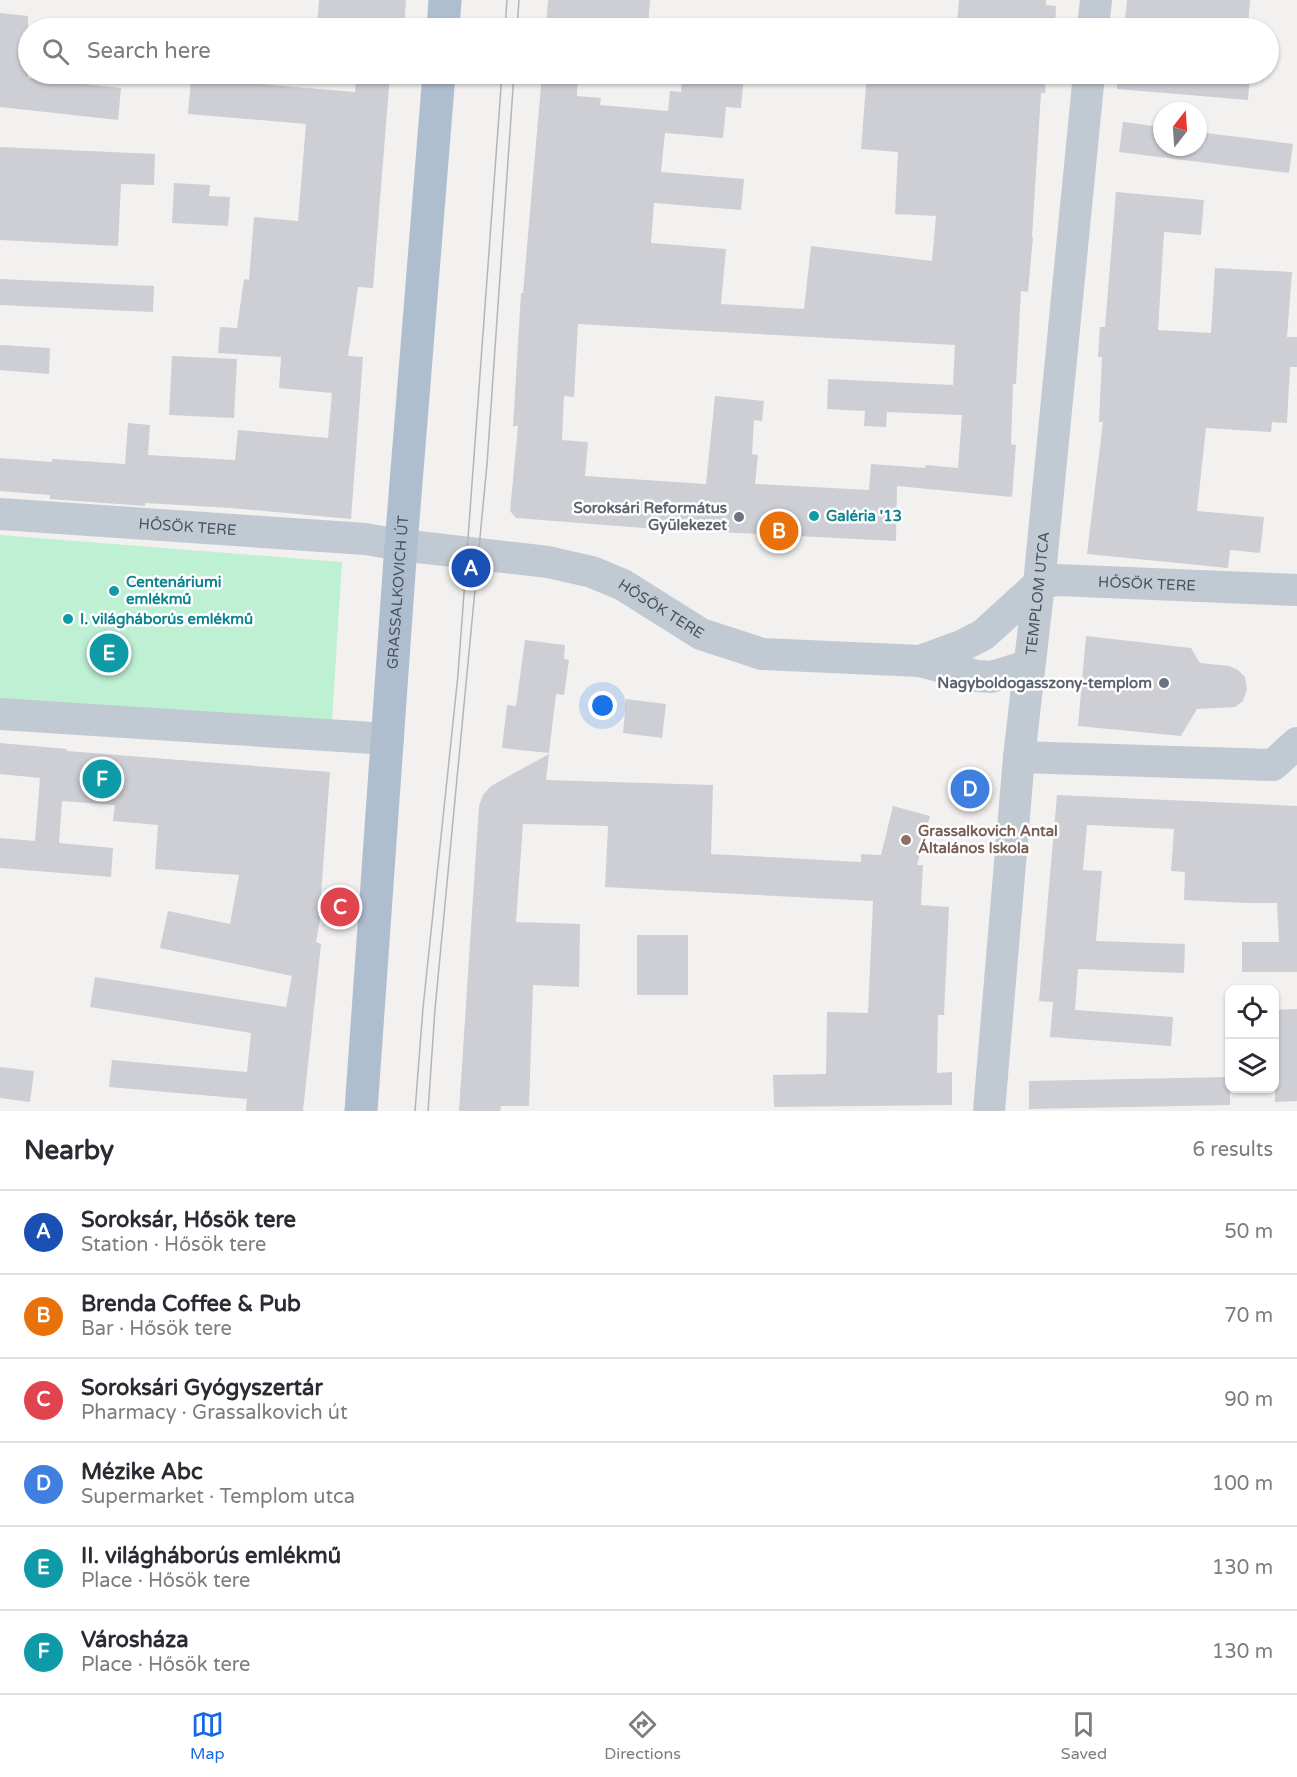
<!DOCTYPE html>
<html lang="en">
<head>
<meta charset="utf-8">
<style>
  :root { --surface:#fff; --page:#f2f2f3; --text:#2b2b33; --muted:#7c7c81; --line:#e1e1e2; --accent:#1568e7 }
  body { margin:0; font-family:"Varela Round",sans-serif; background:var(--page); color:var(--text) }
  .controls { position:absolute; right:18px; bottom:18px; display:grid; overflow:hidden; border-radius:12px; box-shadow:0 2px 4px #0004 }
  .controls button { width:54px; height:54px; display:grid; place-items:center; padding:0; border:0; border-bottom:2px solid var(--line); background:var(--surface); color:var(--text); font:30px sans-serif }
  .compass { position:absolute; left:1153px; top:102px; width:54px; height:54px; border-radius:50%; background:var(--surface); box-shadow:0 2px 4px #0004; rotate:17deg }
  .you { position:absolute; left:603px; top:706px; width:21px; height:21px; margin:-15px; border:4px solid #fff; border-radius:50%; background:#1a73e8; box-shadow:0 0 0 9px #1a73e833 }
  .badge { display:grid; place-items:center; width:39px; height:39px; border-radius:50%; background:var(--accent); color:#fff; font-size:20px; font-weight:700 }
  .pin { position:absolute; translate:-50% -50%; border:3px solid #fff; box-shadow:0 2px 6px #0006 }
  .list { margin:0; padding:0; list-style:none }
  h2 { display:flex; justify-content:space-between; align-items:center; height:78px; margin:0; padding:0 24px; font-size:26px }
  h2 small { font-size:20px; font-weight:400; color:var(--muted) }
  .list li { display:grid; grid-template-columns:39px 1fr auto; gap:18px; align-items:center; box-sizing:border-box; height:84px; padding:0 24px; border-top:2px solid var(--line) }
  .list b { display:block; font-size:22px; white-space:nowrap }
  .list p { margin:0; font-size:20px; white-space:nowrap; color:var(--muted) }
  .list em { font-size:20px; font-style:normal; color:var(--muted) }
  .icon { flex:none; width:33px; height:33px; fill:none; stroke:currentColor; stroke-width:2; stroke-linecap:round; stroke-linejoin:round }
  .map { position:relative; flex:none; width:1297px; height:1111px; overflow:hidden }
  .search { position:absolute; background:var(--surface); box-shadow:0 2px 4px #0004; left:18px; right:18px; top:18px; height:66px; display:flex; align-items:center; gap:15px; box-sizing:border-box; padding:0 21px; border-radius:33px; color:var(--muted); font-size:22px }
  .sheet { height:582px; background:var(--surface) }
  nav { display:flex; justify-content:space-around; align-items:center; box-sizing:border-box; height:84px; border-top:2px solid var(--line); background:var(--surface); font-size:16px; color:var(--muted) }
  nav a { display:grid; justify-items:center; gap:3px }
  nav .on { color:var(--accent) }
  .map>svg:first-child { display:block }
  .green { fill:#bef0d4 }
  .building { fill:#cdcfd5; fill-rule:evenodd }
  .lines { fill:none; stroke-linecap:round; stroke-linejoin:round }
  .minor { stroke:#c1cad2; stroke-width:32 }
  .major { stroke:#afbecf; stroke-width:33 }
  .tram { stroke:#b2b5bb; stroke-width:1.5 }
  .culture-dot { fill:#0f9aa8; stroke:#fff; stroke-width:2 }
  .worship-dot { fill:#6b7280; stroke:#fff; stroke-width:2 }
  .education-dot { fill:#8d6e63; stroke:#fff; stroke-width:2 }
  .labels { text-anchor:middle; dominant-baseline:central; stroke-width:5; stroke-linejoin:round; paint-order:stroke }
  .worship-label { font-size:15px; font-weight:bold; fill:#5b616d; stroke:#fff; text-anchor:end }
  .culture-label { font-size:15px; font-weight:bold; fill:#0d838f; stroke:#fff; text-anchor:start }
  .street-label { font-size:15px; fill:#48525e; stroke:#fff }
  .education-label { font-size:15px; font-weight:bold; fill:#785e54; stroke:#fff; text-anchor:start }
</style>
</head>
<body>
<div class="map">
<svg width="1297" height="1111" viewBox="0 0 1297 1111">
  <rect width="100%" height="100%" fill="#f3f0f0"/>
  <path class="green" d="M 0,535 L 342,562 L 332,720 L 0,702 Z"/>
  <path class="building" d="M 319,0 L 406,0 L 404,28 L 317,28 Z
    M 548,0 L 650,0 L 648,28 L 546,28 Z
    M 959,0 L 1046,0 L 1046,5 L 1056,6 L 1055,28 L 1017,28 L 957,24 Z
    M 1127,0 L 1250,0 L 1248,28 L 1124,28 Z
    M 0,13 L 28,16 L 28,78 L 121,88 L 118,120 L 0,107 Z
    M 356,74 L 390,74 L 373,288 L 358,287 L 348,356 L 363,357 L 351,519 L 231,508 L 145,503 L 145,506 L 50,499 L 50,495 L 0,491 L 0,458 L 52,462 L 52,459 L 125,464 L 128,423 L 150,425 L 148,455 L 235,460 L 238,430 L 328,438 L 332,393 L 279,388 L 281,357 L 218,353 L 220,327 L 237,328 L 244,279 L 249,280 L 254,217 L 298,221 L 306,124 L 188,114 L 191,78 L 355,92 Z
    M 542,74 L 578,74 L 577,96 L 601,98 L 600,105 L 668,111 L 670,91 L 681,92 L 682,74 L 744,74 L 741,108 L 726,107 L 723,138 L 665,133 L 661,172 L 744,179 L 741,210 L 654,203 L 651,243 L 726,249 L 721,304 L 804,309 L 811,246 L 932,261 L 936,216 L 895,214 L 898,152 L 861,149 L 867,74 L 1046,74 L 1045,93 L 1041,93 L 1032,237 L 1033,237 L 1028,292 L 1021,291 L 1016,384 L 1013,384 L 1011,444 L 1016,445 L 1012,497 L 897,486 L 896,541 L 657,529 L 516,518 L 510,511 L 518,426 L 513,426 L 521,293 L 523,293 ZM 578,324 L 955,345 L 953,385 L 828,379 L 827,409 L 865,411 L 864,426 L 886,427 L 887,412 L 962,415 L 958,468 L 926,465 L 925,468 L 871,464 L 869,490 L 755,484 L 758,455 L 752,454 L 754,420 L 762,421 L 764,401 L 715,396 L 706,484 L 585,476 L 588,442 L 562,440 L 564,396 L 574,397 Z
    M 1118,74 L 1217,74 L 1250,76 L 1248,100 L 1117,89 Z
    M 1123,122 L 1162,127 L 1162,147 L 1198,147 L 1198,132 L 1293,144 L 1289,173 L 1119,152 Z
    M 0,147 L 155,154 L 154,185 L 121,184 L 118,246 L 0,240 Z
    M 174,183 L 210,185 L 209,196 L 230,197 L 228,226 L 172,223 Z
    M 1116,192 L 1204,200 L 1201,235 L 1164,232 L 1158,330 L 1211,333 L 1215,268 L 1292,272 L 1287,337 L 1297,337 L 1297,367 L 1290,367 L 1287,423 L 1272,422 L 1271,432 L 1206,428 L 1197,511 L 1264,517 L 1260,553 L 1230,550 L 1228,568 L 1087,554 L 1103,422 L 1099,422 L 1102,357 L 1098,357 L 1100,327 L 1105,327 Z
    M 0,279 L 154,286 L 153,312 L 0,305 Z
    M 0,345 L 50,348 L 49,374 L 0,370 Z
    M 172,356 L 237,359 L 234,418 L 169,415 Z
    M 1086,636 L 1191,648 L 1200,663 L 1229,666 L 1238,670 L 1245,677 L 1247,689 L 1243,701 L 1235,707 L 1197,709 L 1181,736 L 1078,726 Z
    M 525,640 L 565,645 L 564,659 L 569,660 L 564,695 L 556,694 L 549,753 L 502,748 L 507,705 L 516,706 Z
    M 626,699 L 666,704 L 662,738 L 623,733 Z
    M 0,743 L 67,749 L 67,751 L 330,772 L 320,908 L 322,908 L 316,942 L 321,944 L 303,1111 L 246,1111 L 247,1099 L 109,1087 L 112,1060 L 247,1072 L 251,1033 L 90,1007 L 95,977 L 286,1007 L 292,976 L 160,948 L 168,911 L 230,924 L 239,875 L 155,869 L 158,825 L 113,821 L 115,805 L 62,801 L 59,843 L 113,848 L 111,877 L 0,868 L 0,838 L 35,841 L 40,778 L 0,774 Z
    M 549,754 L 546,780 L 713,785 L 711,854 L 861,862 L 861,854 L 881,855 L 893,806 L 930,816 L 917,865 L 923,865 L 921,905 L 949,907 L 944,1015 L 938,1015 L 937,1073 L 952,1072 L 952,1105 L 774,1107 L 773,1075 L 826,1074 L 827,1012 L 868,1013 L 873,901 L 605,887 L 608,826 L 523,824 L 516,922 L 580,924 L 579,987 L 533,985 L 529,1106 L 501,1106 L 500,1111 L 459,1111 L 479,806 L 483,795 L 491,786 Z
    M 1057,795 L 1297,806 L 1297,972 L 1242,972 L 1242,942 L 1279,942 L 1277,903 L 1245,903 L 1184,900 L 1185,872 L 1171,871 L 1174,829 L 1087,825 L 1083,870 L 1102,871 L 1096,941 L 1185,944 L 1184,973 L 1078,969 L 1075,1010 L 1173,1017 L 1171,1046 L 1050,1037 L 1053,1002 L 1039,1001 Z
    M 637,935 L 688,935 L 688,995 L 637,995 Z
    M 1297,1009 L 1297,1101 L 1275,1102 L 1275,1010 Z
    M 0,1067 L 34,1071 L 30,1102 L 0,1098 Z
    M 1230,1077 L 1230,1105 L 1029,1109 L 1029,1081 Z"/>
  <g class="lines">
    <g class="minor">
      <path d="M 1093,28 L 1096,0"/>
      <path id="s1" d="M 0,514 L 365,539 L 401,545 L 548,562 L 592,572 L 623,585 L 701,634 L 762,654 L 920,661 L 961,646 L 983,635 L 1039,584 L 1057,580 L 1297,590"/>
      <path d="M 920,661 L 977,676 L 991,677 L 1028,666"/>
      <path d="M 0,714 L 388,739"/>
      <path d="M 1019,757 L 1273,765 L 1297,743"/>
      <path id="s2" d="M 989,1111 L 1019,757 L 1039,584 L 1089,74"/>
    </g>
    <g class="major">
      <path d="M 443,28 L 445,0"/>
      <path id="s3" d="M 361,1111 L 401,545 L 439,74"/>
    </g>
    <path class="tram" d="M 505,28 L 507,0
      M 517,28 L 519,0
      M 415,1111 L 423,1008 L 458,675 L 502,74
      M 428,1111 L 435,1009 L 487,464 L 514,74"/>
  </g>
  <g class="culture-dot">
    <circle cx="814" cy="516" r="6"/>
    <circle cx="114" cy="591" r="6"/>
    <circle cx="68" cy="619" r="6"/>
  </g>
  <g class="worship-dot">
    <circle cx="739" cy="517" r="6"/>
    <circle cx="1164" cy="683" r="6"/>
  </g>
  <circle class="education-dot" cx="906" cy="840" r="6"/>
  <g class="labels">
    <g class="worship-label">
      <text x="727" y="508">Soroksári Református<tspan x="727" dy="17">Gyülekezet</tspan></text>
      <text x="1152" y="683">Nagyboldogasszony-templom</text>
    </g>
    <g class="culture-label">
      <text x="826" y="516">Galéria '13</text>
      <text x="126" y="582">Centenáriumi<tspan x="126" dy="17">emlékmű</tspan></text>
      <text x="80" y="619">I. világháborús emlékmű</text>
    </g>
    <g class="street-label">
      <text stroke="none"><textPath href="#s1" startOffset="188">HŐSÖK TERE</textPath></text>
      <text stroke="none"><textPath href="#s1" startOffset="1196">HŐSÖK TERE</textPath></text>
      <text stroke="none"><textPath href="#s3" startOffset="520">GRASSALKOVICH ÚT</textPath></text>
      <text stroke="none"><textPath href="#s2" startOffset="520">TEMPLOM UTCA</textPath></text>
      <text stroke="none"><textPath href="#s1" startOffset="674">HŐSÖK TERE</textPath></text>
    </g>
    <g class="education-label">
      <text x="918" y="831">Grassalkovich Antal<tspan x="918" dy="17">Általános Iskola</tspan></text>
    </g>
  </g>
</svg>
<div class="controls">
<button><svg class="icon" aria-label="locate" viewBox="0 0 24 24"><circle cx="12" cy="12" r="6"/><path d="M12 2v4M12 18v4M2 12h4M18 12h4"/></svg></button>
<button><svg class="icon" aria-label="layers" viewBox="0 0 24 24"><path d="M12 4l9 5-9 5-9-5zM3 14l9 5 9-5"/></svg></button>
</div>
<svg class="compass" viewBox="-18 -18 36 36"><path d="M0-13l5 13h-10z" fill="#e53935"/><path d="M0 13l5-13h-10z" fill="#7c7c81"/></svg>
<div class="you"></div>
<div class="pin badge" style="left:471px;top:568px;background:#1a4fb4">A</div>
<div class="pin badge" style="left:779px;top:531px;background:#e8710a">B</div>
<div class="pin badge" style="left:340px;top:907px;background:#e0444e">C</div>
<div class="pin badge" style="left:970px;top:789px;background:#3f7fe0">D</div>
<div class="pin badge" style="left:109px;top:653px;background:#0f9aa8">E</div>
<div class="pin badge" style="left:102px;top:779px;background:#0f9aa8">F</div>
<div class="search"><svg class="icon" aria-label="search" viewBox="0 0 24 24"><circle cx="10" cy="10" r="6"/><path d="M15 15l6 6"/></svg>Search here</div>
</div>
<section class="sheet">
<h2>Nearby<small>6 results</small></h2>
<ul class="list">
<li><span class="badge" style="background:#1a4fb4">A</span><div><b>Soroksár, Hősök tere</b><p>Station · Hősök tere</p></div><em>50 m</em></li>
<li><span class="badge" style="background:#e8710a">B</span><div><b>Brenda Coffee &amp; Pub</b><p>Bar · Hősök tere</p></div><em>70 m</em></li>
<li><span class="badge" style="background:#e0444e">C</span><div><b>Soroksári Gyógyszertár</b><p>Pharmacy · Grassalkovich út</p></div><em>90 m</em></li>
<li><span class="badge" style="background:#3f7fe0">D</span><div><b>Mézike Abc</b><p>Supermarket · Templom utca</p></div><em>100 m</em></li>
<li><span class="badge" style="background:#0f9aa8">E</span><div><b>II. világháborús emlékmű</b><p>Place · Hősök tere</p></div><em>130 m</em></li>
<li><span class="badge" style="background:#0f9aa8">F</span><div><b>Városháza</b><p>Place · Hősök tere</p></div><em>130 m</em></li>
</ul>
</section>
<nav>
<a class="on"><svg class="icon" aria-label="map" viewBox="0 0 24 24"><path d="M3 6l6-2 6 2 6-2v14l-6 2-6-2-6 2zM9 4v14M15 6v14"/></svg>Map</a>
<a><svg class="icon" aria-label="directions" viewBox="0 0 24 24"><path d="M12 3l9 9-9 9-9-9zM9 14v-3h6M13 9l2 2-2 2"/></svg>Directions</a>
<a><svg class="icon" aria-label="saved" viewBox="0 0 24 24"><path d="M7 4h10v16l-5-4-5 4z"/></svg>Saved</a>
</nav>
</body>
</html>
